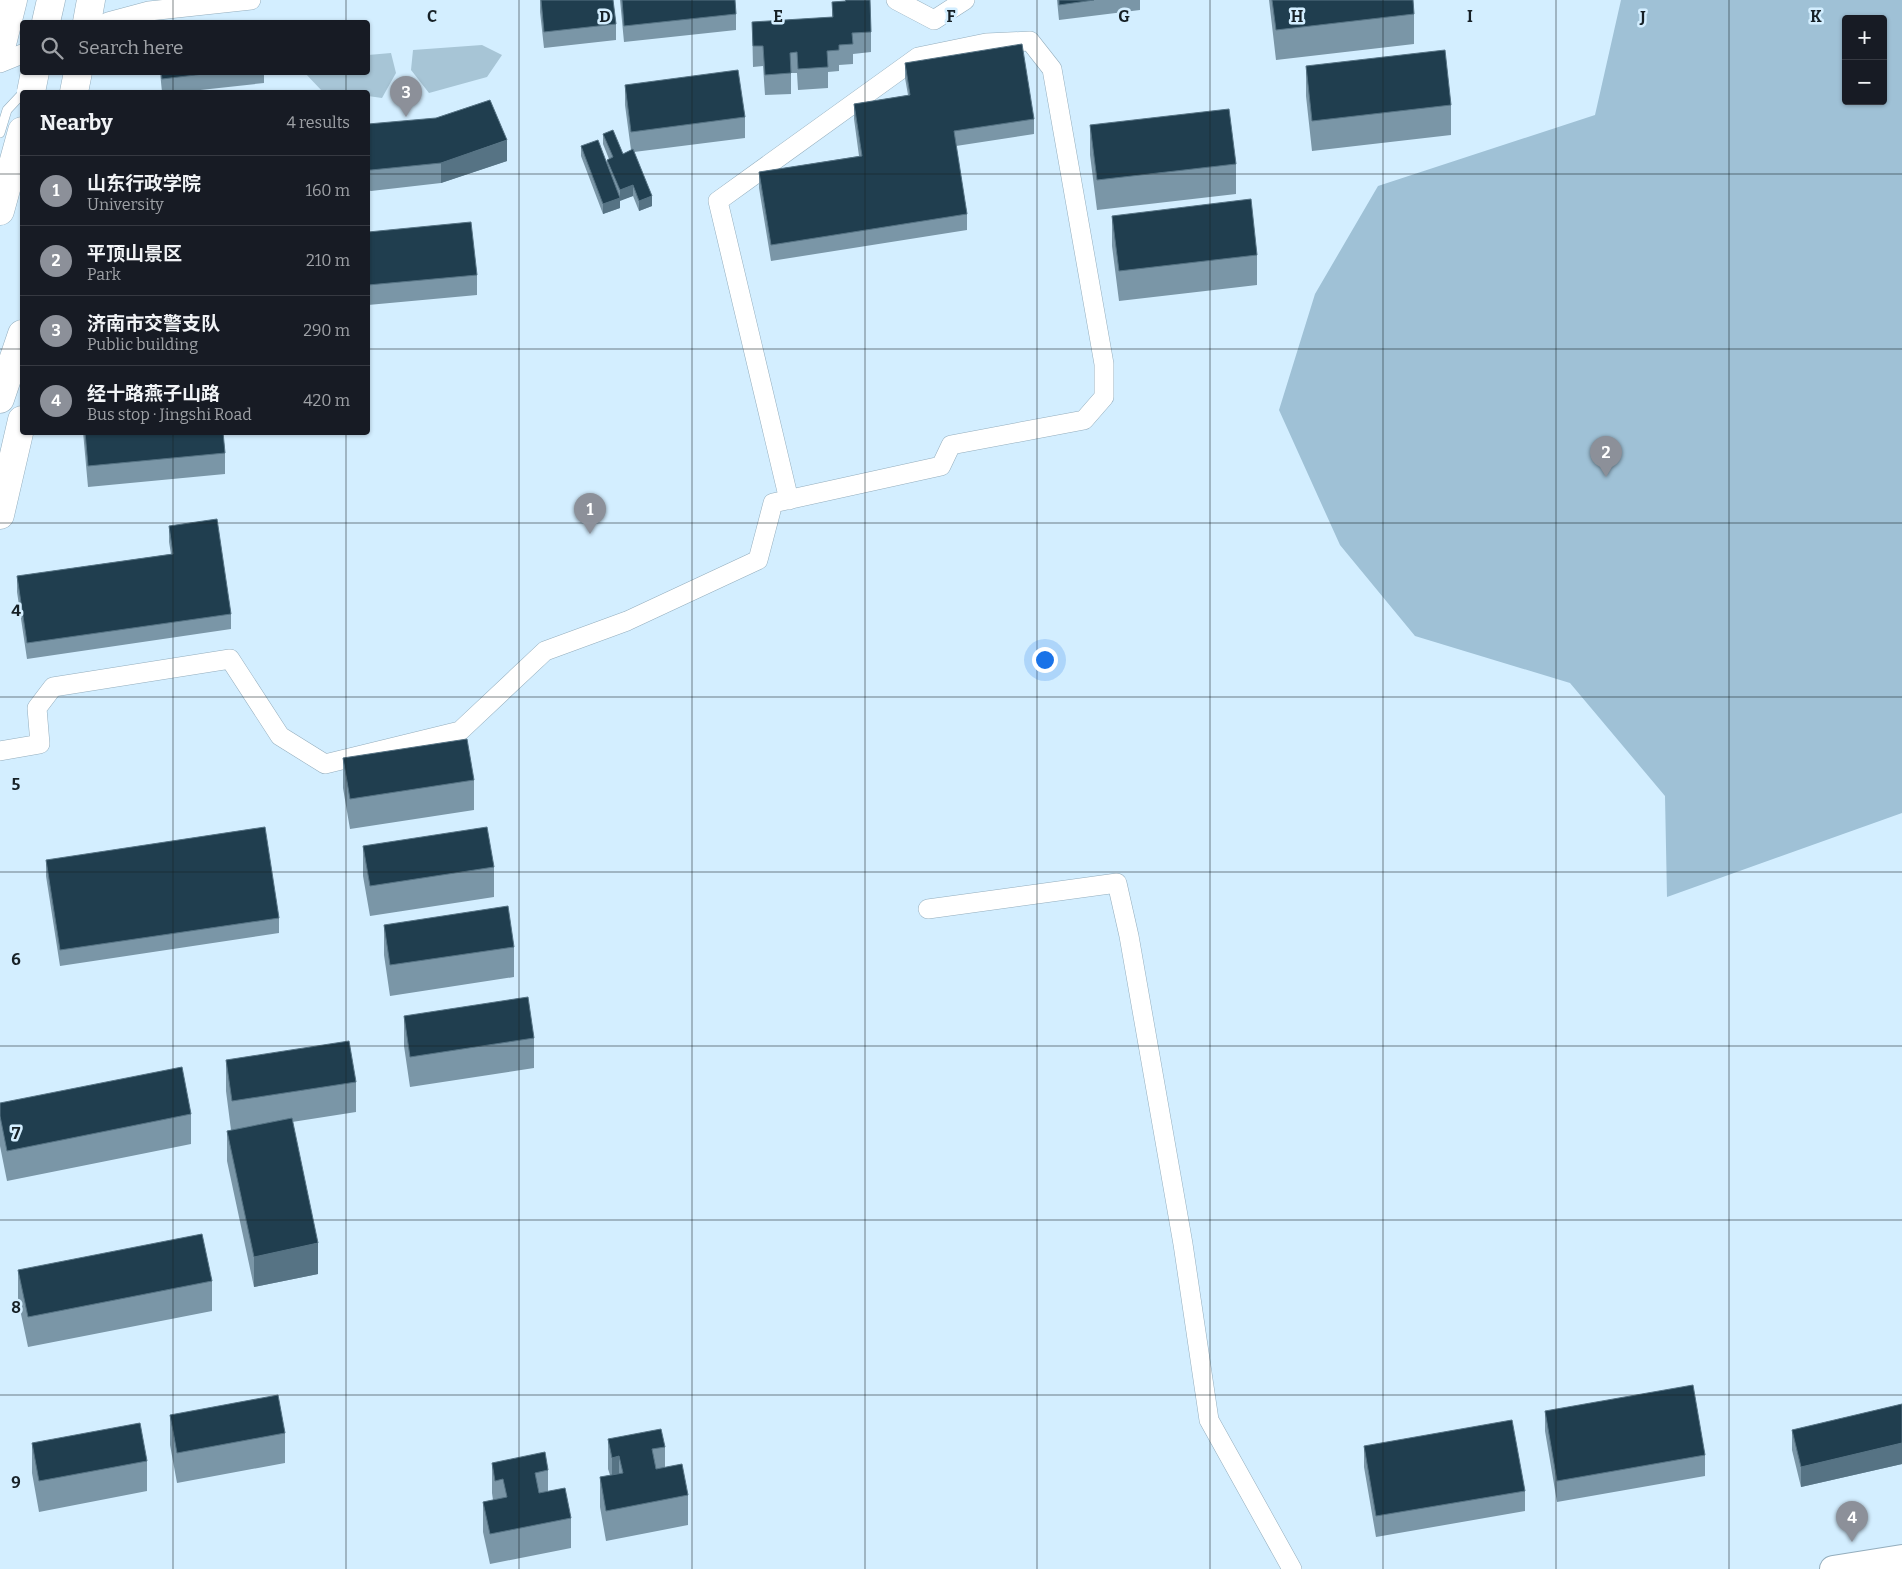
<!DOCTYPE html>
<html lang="en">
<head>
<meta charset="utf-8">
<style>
  :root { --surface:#171b24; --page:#20242c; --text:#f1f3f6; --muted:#9ea1a6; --line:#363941; --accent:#8c9099 }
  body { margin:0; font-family:Bitter,"Noto Sans SC",serif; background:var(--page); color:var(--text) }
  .controls { position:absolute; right:15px; top:15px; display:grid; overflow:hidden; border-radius:5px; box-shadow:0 1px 4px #0004 }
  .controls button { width:45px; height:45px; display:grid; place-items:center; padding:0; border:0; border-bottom:1px solid var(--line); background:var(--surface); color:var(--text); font:25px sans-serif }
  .you { position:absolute; left:1044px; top:659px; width:18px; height:18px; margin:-12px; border:4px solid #fff; border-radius:50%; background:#1a73e8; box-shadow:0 0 0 8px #1a73e833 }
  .badge { display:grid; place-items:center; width:32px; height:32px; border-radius:50%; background:var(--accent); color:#fff; font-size:16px; font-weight:700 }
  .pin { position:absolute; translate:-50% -41px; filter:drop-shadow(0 1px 2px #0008) }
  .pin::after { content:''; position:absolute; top:26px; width:18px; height:15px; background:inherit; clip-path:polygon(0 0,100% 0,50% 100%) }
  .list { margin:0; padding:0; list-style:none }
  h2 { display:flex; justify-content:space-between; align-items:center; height:65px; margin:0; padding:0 20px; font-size:21px }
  h2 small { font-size:16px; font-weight:400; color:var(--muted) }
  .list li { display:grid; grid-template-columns:32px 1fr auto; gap:15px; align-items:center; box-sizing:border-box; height:70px; padding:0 20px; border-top:1px solid var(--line) }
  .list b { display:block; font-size:19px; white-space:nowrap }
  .list p { margin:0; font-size:16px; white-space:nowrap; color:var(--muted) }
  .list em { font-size:16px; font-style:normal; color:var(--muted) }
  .icon { flex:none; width:28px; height:28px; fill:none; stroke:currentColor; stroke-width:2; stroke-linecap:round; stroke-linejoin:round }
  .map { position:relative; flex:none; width:1902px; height:1569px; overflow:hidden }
  .search { position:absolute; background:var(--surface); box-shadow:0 1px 4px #0004; left:20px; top:20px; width:350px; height:55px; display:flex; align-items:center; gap:12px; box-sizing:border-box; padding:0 18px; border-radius:5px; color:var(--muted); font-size:19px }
  .panel { position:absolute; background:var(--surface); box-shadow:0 1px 4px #0004; left:20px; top:90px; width:350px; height:345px; border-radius:5px }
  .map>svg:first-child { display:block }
  .green { fill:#a7c5d6 }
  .forest { fill:#9fc1d6; fill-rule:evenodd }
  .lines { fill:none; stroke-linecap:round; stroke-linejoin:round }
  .service-casing { stroke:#93adbd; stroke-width:10 }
  .minor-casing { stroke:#93adbd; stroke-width:20 }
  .secondary-casing { stroke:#93adbd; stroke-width:28 }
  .trunk-casing { stroke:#93adbd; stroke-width:29 }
  .service { stroke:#fff; stroke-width:9 }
  .minor { stroke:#fff; stroke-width:19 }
  .secondary { stroke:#fff; stroke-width:26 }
  .trunk { stroke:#fff; stroke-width:28 }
  .trunk-bridge-casing { stroke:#93adbd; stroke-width:29; stroke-linecap:butt }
  .trunk-bridge { stroke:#fff; stroke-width:28 }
  .wall { fill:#7a96a7 }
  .shaded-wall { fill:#567384 }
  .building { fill:#203e4f; stroke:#567384 }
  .grid { fill:none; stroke:#162026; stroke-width:1; stroke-opacity:0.55 }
  .grid-label { font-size:16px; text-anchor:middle; font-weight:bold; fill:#162026; stroke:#d3eeff; stroke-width:5; stroke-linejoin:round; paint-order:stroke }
</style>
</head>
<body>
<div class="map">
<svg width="1902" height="1569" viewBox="0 0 1902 1569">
  <rect width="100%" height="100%" fill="#d3eeff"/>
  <path class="green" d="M 482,45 L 502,55 L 487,77 L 429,93 L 411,70 L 413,50 Z
    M 391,53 L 396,73 L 382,98 L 368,96 L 368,92 L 322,91 L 305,73 L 368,72 L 368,55 Z"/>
  <path class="forest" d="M 1621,0 L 1902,0 L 1902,813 L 1667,897 L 1665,796 L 1570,683 L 1415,636 L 1340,545 L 1279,410 L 1315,294 L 1378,186 L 1595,115 ZM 1846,19 L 1883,19 L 1883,101 L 1846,101 Z"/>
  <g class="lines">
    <defs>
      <path id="service" d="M 0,133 L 7,110 L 22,94"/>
      <path id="minor" d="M 896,0 L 934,20 L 965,0
        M 108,22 L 149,11 L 251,0
        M 0,63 L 22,54
        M 0,751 L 40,744 L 37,708 L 53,687 L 230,659 L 280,736 L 325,764 L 460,731 L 545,651 L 627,621 L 758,560 L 773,503 L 941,466 L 951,445 L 1084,420 L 1104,397 L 1104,364 L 1052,69 L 1030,41 L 986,43 L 918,57 L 718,201 L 789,500
        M 928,909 L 1117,883 L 1129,936 L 1183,1244 L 1209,1420 L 1292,1569"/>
      <path id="secondary" d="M 1833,1569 L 1902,1558"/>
      <path id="trunk" d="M 46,22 L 51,0
        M 87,22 L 91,0
        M 0,52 L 13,0
        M 74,92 L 78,72
        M 0,211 L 22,131
        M 0,399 L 22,334
        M 0,515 L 22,420"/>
    </defs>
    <use href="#service" class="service-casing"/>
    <use href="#minor" class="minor-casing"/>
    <use href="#secondary" class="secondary-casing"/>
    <use href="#trunk" class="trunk-casing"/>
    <use href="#service" class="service"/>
    <use href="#minor" class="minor"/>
    <use href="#secondary" class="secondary"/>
    <use href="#trunk" class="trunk"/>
    <defs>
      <path id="trunk-bridge" d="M 31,92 L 35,72"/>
    </defs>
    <use href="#trunk-bridge" class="trunk-bridge-casing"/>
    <use href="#trunk-bridge" class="trunk-bridge"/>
  </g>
  <path class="wall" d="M 540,0 L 613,0 L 616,24 L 616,40 L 544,48 L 540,12 Z
    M 620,0 L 735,0 L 736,14 L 736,30 L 624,42 Z
    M 845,0 L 870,0 L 871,32 L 871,52 L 853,54 L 853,64 L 839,65 L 839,71 L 828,72 L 828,88 L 798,90 L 797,73 L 791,73 L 791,94 L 765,95 L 763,66 L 753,67 L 752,22 L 832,17 L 832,2 L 845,1 Z
    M 1057,0 L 1140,0 L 1140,10 L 1059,20 Z
    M 1269,0 L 1413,0 L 1414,14 L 1414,44 L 1276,60 Z
    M 905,63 L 1034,119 L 1034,134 L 956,146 L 967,214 L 967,230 L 771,261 L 759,188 L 759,172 L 859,156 L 854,119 L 854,104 L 908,95 L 905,78 Z
    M 1306,66 L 1451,105 L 1451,135 L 1312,151 L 1306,96 Z
    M 160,72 L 264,72 L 264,83 L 182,92 L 162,92 Z
    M 625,85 L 745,117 L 745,138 L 634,152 L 652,206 L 639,211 L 633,196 L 620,200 L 620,208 L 603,214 L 581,156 L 581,146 L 607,163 L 607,160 L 609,159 L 603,144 L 603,134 L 623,154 L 631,150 L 625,105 Z
    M 368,124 L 507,161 L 441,183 L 371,191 L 368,190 Z
    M 1090,125 L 1236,164 L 1236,194 L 1097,210 L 1090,155 Z
    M 1112,216 L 1257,255 L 1257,285 L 1119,301 L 1112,246 Z
    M 368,232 L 477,275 L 477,295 L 368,305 Z
    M 83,432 L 223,432 L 225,453 L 225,474 L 88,487 Z
    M 169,526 L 231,614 L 231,629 L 27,659 L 17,592 L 17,576 L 171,554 L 169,542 Z
    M 343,758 L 474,780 L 474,810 L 350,829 L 343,788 Z
    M 363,846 L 494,867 L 494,897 L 370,916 L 363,876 Z
    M 46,860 L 279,918 L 279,933 L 60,966 L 46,876 Z
    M 384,925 L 514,947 L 514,977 L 390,996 L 384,955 Z
    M 404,1016 L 534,1038 L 534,1068 L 410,1087 L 404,1046 Z
    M 226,1060 L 356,1082 L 356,1112 L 292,1122 L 318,1274 L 254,1287 L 227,1161 L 227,1131 L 231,1130 L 226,1091 Z
    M 0,1103 L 191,1114 L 191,1144 L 7,1181 L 0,1146 Z
    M 18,1270 L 212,1281 L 212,1311 L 28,1347 L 18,1300 Z
    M 1902,1404 L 1902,1464 L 1801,1487 L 1792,1450 L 1792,1430 Z
    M 1545,1411 L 1705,1455 L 1705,1476 L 1557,1502 L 1545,1431 Z
    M 170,1415 L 285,1433 L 285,1463 L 177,1483 L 170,1445 Z
    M 608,1439 L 665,1447 L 665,1468 L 688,1495 L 688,1525 L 606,1541 L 600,1507 L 600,1477 L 610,1475 L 608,1469 Z
    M 32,1443 L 147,1461 L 147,1491 L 39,1512 L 32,1473 Z
    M 1364,1446 L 1525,1491 L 1525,1511 L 1376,1537 L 1364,1467 Z
    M 492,1463 L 548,1470 L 548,1492 L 571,1518 L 571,1548 L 490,1564 L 483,1532 L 483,1502 L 493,1500 L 492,1493 Z"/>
  <path class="shaded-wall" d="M 507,140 L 507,161 L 441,183 L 441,163 Z
    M 633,185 L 633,196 L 620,201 L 620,190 Z
    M 652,196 L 652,206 L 639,211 L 639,201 Z
    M 620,198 L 620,208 L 603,214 L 603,204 Z
    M 318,1243 L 318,1274 L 254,1287 L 254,1257 Z
    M 1902,1443 L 1902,1464 L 1801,1487 L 1801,1467 Z
    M 619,1456 L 619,1486 L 612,1488 L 612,1458 Z"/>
  <path class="building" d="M 541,0 L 613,0 L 616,24 L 544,32 Z
    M 622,0 L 735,0 L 736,14 L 624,26 Z
    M 845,0 L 870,0 L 871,32 L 852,33 L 853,44 L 839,45 L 839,50 L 827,51 L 828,67 L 798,69 L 797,52 L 790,53 L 791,73 L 765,75 L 763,46 L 753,46 L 752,22 L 833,17 L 832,2 L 846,1 Z
    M 1059,0 L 1094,0 L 1059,5 Z
    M 1272,0 L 1413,0 L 1414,14 L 1276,30 Z
    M 1022,44 L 1034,119 L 954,131 L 967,214 L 771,245 L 759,172 L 862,156 L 854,104 L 910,95 L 905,63 Z
    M 1445,50 L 1451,105 L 1312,121 L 1306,66 Z
    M 738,70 L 745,117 L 631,132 L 625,85 Z
    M 161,72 L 220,72 L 162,79 Z
    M 490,100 L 507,140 L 441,163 L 371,170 L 368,170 L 368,124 L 436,118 Z
    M 1229,109 L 1236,164 L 1097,180 L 1090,125 Z
    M 613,130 L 623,154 L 633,149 L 652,196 L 639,201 L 633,185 L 620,190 L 607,160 L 613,157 L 603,134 Z
    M 598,140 L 620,198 L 603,204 L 581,146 Z
    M 1251,199 L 1257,255 L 1119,271 L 1112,216 Z
    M 471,222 L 477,275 L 368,285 L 368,232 Z
    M 85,432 L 223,432 L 225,453 L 88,466 Z
    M 217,519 L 231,614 L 27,643 L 17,576 L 173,554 L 169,526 Z
    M 467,739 L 474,780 L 350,799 L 343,758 Z
    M 265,827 L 279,918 L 60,950 L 46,860 Z
    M 487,827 L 494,867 L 370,886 L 363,846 Z
    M 508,906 L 514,947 L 390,965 L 384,925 Z
    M 528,997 L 534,1038 L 410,1057 L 404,1016 Z
    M 349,1041 L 356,1082 L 232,1101 L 226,1060 Z
    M 182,1067 L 191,1114 L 7,1151 L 0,1116 L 0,1103 Z
    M 292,1118 L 318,1243 L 254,1257 L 227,1131 Z
    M 202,1234 L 212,1281 L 28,1317 L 18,1270 Z
    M 1693,1385 L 1705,1455 L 1557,1481 L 1545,1411 Z
    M 278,1395 L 285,1433 L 177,1453 L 170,1415 Z
    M 1902,1404 L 1902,1443 L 1801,1467 L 1792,1430 Z
    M 1512,1420 L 1525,1491 L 1376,1516 L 1364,1446 Z
    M 140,1423 L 147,1461 L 39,1481 L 32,1443 Z
    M 661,1429 L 665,1447 L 652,1449 L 656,1469 L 682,1464 L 688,1495 L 606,1511 L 600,1477 L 623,1473 L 619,1456 L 612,1458 L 608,1439 Z
    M 545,1452 L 548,1470 L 535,1473 L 539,1493 L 565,1488 L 571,1518 L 490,1534 L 483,1502 L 507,1497 L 503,1479 L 495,1481 L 492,1463 Z"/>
  <path class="grid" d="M 173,0 L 173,22M 346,0 L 346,22M 519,0 L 519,1569M 692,0 L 692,1569M 865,0 L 865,1569M 1037,0 L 1037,1569M 1210,0 L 1210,1569M 1383,0 L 1383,1569M 1556,0 L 1556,1569M 1729,0 L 1729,1569M 173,72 L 173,92M 346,72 L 346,92M 0,174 L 22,174M 368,174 L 1902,174M 0,349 L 22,349M 368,349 L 1902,349M 173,432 L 173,1569M 346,432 L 346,1569M 0,523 L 1902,523M 0,697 L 1902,697M 0,872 L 1902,872M 0,1046 L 1902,1046M 0,1220 L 1902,1220M 0,1395 L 1902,1395"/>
  <g class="grid-label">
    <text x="432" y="22">C</text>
    <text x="605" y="22">D</text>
    <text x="778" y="22">E</text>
    <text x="951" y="22">F</text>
    <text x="1124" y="22">G</text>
    <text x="1297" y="22">H</text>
    <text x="1470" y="22">I</text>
    <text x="1643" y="22">J</text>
    <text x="1816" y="22">K</text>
    <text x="16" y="616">4</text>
    <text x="16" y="790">5</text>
    <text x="16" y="965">6</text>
    <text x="16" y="1139">7</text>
    <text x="16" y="1313">8</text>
    <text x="16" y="1488">9</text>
  </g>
</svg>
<div class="controls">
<button>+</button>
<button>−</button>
</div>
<div class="you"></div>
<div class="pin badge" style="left:590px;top:534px">1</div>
<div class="pin badge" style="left:1606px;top:477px">2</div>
<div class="pin badge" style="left:406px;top:117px">3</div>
<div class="pin badge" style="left:1852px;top:1542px">4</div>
<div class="search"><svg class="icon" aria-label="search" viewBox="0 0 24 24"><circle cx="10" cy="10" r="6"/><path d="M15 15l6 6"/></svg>Search here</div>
<section class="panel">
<h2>Nearby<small>4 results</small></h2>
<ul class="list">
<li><span class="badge">1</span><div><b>山东行政学院</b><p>University</p></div><em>160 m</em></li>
<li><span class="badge">2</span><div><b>平顶山景区</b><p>Park</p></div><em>210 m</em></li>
<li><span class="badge">3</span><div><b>济南市交警支队</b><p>Public building</p></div><em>290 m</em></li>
<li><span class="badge">4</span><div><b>经十路燕子山路</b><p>Bus stop · Jingshi Road</p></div><em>420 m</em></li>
</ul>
</section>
</div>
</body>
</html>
